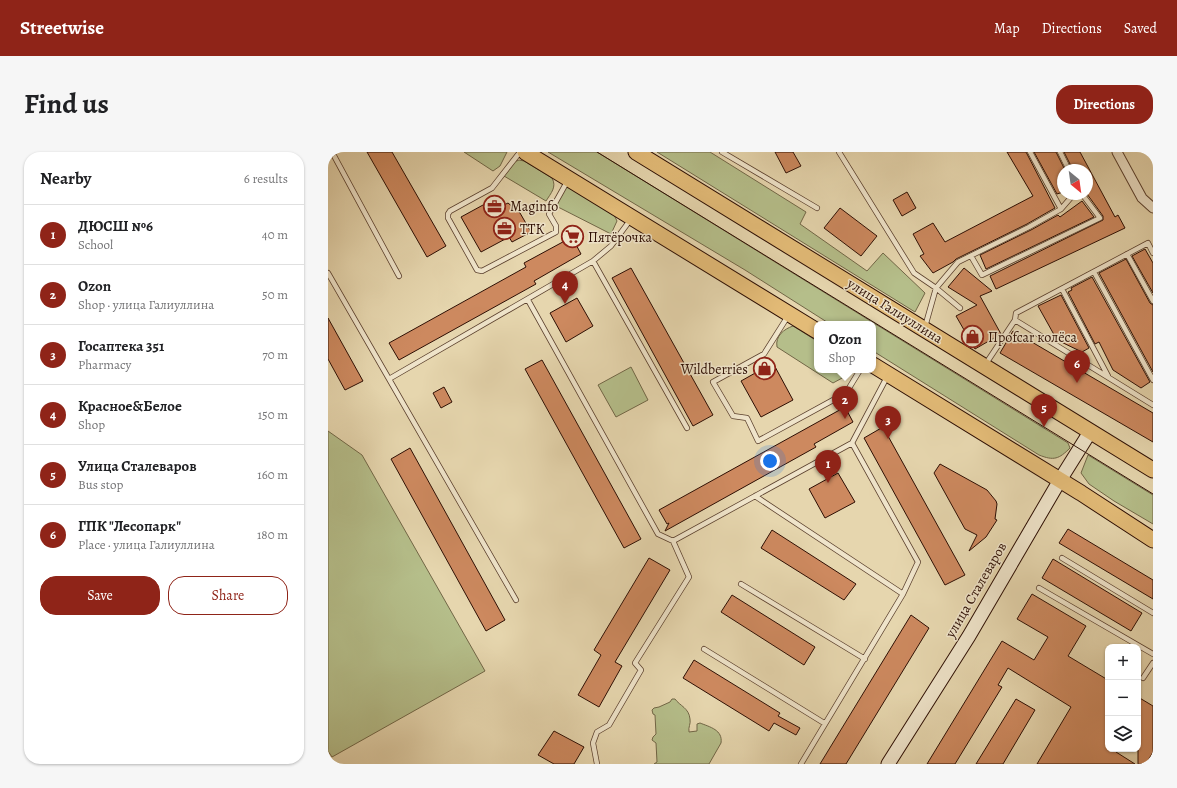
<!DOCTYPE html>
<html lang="en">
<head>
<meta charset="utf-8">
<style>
  :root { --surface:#fff; --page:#f6f6f6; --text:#202124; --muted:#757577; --line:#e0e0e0; --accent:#8f2418 }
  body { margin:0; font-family:Alegreya,serif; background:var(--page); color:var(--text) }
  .controls { position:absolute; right:12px; bottom:12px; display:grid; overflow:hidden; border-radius:8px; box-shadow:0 1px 3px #0004 }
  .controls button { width:36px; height:36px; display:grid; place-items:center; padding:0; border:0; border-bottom:1px solid var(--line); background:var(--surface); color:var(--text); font:20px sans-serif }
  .compass { position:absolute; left:729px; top:12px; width:36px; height:36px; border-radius:50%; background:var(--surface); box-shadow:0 1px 3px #0004; rotate:151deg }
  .you { position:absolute; left:442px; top:309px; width:14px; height:14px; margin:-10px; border:3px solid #fff; border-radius:50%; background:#1a73e8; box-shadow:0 0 0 6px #1a73e833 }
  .badge { display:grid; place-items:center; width:26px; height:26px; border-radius:50%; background:var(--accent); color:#fff; font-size:13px; font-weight:700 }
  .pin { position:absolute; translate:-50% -33px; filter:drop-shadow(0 1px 2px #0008) }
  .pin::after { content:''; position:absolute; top:21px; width:14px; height:12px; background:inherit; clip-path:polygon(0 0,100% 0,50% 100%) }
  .popup { position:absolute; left:486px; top:169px; width:62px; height:52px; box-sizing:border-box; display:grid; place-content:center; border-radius:8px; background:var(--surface); filter:drop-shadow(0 1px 3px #0005); font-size:13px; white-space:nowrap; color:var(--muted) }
  .popup b { font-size:15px; color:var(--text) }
  .popup::after { content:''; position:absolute; left:50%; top:100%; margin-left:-8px; border:8px solid transparent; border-top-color:var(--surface) }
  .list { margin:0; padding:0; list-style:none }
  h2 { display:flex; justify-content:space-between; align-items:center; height:52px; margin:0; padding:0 16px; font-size:17px }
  h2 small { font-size:13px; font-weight:400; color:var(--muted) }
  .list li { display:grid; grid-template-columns:26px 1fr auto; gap:12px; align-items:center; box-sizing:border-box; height:60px; padding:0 16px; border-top:1px solid var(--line) }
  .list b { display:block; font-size:15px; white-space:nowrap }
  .list p { margin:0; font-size:13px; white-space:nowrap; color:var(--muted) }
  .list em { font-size:13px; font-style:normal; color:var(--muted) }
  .actions { display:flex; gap:8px; padding:12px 16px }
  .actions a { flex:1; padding:9px 0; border:1px solid var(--accent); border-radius:16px; text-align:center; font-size:14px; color:var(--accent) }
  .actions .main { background:var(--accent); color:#fff }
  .icon { flex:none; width:22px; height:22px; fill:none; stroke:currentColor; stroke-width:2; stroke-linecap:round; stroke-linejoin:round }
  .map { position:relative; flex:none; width:825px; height:612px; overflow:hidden; border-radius:16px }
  header { display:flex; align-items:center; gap:24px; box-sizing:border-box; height:56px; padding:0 20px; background:var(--accent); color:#fff }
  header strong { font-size:19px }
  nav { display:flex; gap:22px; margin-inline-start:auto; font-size:14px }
  .intro { display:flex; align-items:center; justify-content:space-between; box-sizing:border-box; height:96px; padding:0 24px }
  h1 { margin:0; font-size:28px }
  .button { padding:10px 18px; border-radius:16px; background:var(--accent); color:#fff; font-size:14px; font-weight:700 }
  main { display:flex; gap:24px; padding:0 24px }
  aside { flex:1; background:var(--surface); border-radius:16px; box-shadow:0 1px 3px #0004 }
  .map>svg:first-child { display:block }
  .green { fill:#b5be8a; stroke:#716646 }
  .building { fill:#cd895f; stroke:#2d0e03 }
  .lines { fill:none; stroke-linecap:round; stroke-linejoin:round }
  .lane-casing { stroke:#5b402e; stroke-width:6 }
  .street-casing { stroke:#5b402e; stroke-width:11 }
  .secondary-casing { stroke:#2d0e03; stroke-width:15 }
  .primary-casing { stroke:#2d0e03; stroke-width:17 }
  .lane { stroke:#efe4ca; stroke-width:4.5 }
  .street { stroke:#efe4ca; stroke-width:9 }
  .secondary { stroke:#efe4ca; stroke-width:13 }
  .primary { stroke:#e3bb77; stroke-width:15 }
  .tram { stroke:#2d0e03; stroke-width:1 }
  .labels { text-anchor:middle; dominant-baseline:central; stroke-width:3; stroke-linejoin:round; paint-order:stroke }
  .poi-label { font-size:14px; fill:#2d0e03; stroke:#efe4ca; text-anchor:start }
  .street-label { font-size:14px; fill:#2d0e03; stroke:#efe4ca }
</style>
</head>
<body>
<header>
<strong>Streetwise</strong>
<nav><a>Map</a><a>Directions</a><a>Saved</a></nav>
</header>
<div class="intro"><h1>Find us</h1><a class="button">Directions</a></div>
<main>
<aside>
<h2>Nearby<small>6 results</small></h2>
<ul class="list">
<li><span class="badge">1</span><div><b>ДЮСШ №6</b><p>School</p></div><em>40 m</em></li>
<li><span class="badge">2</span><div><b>Ozon</b><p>Shop · улица Галиуллина</p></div><em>50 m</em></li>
<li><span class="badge">3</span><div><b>Госаптека 351</b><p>Pharmacy</p></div><em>70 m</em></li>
<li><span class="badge">4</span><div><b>Красное&amp;Белое</b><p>Shop</p></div><em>150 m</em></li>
<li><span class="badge">5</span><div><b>Улица Сталеваров</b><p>Bus stop</p></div><em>160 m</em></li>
<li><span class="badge">6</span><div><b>ГПК &quot;Лесопарк&quot;</b><p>Place · улица Галиуллина</p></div><em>180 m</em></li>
</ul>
<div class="actions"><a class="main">Save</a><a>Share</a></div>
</aside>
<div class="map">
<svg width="825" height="612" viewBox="0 0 825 612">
  <rect width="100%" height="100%" fill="#e6d6ae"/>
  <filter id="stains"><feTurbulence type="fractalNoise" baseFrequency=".005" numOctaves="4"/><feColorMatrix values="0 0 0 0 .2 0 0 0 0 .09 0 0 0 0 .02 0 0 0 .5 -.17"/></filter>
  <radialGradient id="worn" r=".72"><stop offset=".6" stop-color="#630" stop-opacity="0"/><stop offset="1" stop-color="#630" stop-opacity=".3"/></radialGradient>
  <path class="green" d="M 136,0 L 179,0 L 172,14 L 165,19 Z
    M 220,0 L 269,0 L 740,291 L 742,296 C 731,307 726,309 711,303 L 545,199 L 545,172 L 502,172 L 417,118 Z
    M 329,0 L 382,0 L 478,60 L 472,72 L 539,119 L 555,101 L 597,141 L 587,160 Z
    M 191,8 L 196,9 L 224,26 C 229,35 223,41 218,49 L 176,24 L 186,10 Z
    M 238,35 L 243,35 L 285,61 L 289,69 L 283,82 L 230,55 L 228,52 L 236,38 Z
    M 465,174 L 489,189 L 489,218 L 520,218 L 516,225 L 505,231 L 449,195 C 447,184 456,177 465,174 Z
    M 303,215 L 320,248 L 288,265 L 270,233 Z
    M 0,279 L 34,303 L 157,519 L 4,605 L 0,599 Z
    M 760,303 L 825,343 L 825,372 L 786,349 L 761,332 L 753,321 Z
    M 344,547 L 347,547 C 352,554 361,556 362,567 C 363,572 360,575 361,580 L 369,579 L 369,572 L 372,571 C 382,575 395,578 393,591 L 381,612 L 326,612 L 329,610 L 328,591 L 324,588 L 325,585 L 328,582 L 327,563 L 325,562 L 324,558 L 326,556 L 331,555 L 342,550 Z"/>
  <path class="building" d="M 39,0 L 64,0 L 118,94 L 99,105 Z
    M 447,0 L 465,0 L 473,14 L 458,21 Z
    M 679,0 L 698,0 L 727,56 L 699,72 L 628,107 L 625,110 L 605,121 L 592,104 L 596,102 L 585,82 L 605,71 L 617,90 L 705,44 Z
    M 706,0 L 728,0 L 737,18 L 735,18 L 735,40 L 729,42 Z
    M 736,0 L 752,0 L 787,65 L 790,63 L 797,76 L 668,137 L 662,124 L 775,68 L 775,64 L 759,42 L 759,18 L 745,18 Z
    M 579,40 L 588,56 L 574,64 L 565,48 Z
    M 166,47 L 172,55 L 180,51 L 192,61 L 203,80 L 184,90 L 181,85 L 153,100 L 133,65 Z
    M 754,49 L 766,65 L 658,117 L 652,103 L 703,78 L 730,63 L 732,65 Z
    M 512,56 L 549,84 L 533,104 L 496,76 Z
    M 244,85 L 253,102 L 206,129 L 208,132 L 71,208 L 61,191 L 198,115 L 196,111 Z
    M 817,97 L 825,111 L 825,141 L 804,104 Z
    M 798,107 L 822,151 L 825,153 L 825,220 L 771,121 Z
    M 303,116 L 385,263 L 365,274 L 284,126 Z
    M 636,116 L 664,139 L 652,144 L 673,182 L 647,197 L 628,164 L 649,153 L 620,135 Z
    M 764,125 L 822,230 L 813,236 L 785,218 L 771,190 L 767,192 L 740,140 L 744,138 L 743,136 Z
    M 733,143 L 761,196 L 754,200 L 729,188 L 710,154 Z
    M 249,146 L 265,174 L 238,190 L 222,161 Z
    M 0,166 L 35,229 L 17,238 L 0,207 Z
    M 685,179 L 825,261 L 825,290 L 672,201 Z
    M 214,208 L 313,387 L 296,396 L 197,217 Z
    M 445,211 L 465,248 L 433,265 L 413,229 Z
    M 116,235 L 124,250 L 113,256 L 105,241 Z
    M 517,255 L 525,270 L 486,292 L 488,295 L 337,379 L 341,371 L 339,372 L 331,358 Z
    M 555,275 L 637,423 L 617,433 L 536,286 Z
    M 82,296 L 177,468 L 158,479 L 63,307 Z
    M 612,312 L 659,338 L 668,349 L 669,352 L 667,367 L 669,368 L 658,385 L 641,399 L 649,383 L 637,377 L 606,321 Z
    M 510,321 L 527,350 L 497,366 L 481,337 Z
    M 740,377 L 825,428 L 825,447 L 731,391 Z
    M 444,378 L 528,432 L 516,448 L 433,396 Z
    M 321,406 L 342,418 L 287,510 L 294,514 L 271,555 L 250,543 L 273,503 L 266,498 Z
    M 725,407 L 814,461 L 803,479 L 714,426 Z
    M 704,442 L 758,474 L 740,504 L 780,528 L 780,597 L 790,597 L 788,600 L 807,612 L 709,612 L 743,555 L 680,516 L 670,533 L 674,535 L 627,612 L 599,612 L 674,489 L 706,508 L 720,485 L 689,467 Z
    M 404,443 L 487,495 L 476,513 L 393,460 Z
    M 583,463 L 601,476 L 518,612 L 492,612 Z
    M 366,508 L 452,561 L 450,564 L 472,576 L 468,583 L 446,571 L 441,579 L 355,526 Z
    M 810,545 L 825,554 L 825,600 L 818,612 L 810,612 Z
    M 688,547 L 707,558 L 675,612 L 648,612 Z
    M 226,579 L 256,595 L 246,612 L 226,612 L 210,603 Z"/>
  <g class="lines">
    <defs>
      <path id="lane" d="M 4,0 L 71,124
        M 192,0 L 164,36 L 122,59 L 120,62 L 120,66 L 149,118 L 154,119 L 228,80 L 228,74 L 221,62 L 240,28
        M 394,0 L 489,56
        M 511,0 L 586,121 L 608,136 L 632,156
        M 702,0 L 733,57
        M 732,0 L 741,18
        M 799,102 L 825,149
        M 643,104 L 654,123 L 772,66 L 754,42
        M 265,109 L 359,276
        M 766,120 L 825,228
        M 0,121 L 61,227
        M 734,137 L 780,224
        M 200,148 L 330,382 L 345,389
        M 460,164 L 436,202 L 385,230 L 405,264 L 419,266 L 430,289 L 518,241 L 532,218
        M 687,168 L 825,253
        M 597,175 L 608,136 L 630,110 L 701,75 L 733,57 L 746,42
        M 657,213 L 687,168 L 688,161 L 820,91 L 825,101
        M 524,291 L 559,225
        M 427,344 L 575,442
        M 734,406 L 825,461
        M 413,432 L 537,507
        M 711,436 L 825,502
        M 188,448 L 61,227 L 265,109 L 283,94 L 303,67
        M 376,497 L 496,571
        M 815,526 L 825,511
        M 0,611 L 1,612
        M 269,612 L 265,591 L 269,580 L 281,573 L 313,518 L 307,511 L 361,425 L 345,389 L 524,291 L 590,410 L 575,442 L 473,612"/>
      <path id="street" d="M 789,0 L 814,46 L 825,56"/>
      <path id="secondary" d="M 560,612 L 641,484 L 732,328 L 762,280"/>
      <path id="primary" d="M 197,0 L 489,179
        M 308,0 L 825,318
        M 545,213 L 753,341 L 825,388"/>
    </defs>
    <use href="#lane" class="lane-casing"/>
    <use href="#street" class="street-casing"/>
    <use href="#secondary" class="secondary-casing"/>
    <use href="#primary" class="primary-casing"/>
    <use href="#lane" class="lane"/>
    <use href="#street" class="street"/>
    <use href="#secondary" class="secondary"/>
    <use href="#primary" class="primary"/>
    <path class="tram" d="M 269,0 L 825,342"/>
  </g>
  <defs>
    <symbol id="office-ring" viewBox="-11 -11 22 22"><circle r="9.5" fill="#efe4ca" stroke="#8f2418" stroke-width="1.5"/><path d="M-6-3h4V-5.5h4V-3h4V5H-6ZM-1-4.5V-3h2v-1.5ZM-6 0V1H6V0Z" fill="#8f2418"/></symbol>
    <symbol id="supermarket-ring" viewBox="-11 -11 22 22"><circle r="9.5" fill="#efe4ca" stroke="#8f2418" stroke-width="1.5"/><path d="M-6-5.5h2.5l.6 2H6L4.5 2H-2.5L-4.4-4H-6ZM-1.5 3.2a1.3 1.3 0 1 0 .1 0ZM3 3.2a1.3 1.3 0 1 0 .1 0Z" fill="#8f2418"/></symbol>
    <symbol id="shop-ring" viewBox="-11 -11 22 22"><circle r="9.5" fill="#efe4ca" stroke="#8f2418" stroke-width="1.5"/><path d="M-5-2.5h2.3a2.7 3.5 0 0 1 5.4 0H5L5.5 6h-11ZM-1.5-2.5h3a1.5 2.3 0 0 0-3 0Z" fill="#8f2418"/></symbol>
  </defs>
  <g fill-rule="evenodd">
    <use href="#office-ring" x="154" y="42" width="25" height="25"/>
    <use href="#office-ring" x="164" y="64" width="25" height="25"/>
    <use href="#supermarket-ring" x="232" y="72" width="25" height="25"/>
    <use href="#shop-ring" x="632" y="172" width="25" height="25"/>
    <use href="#shop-ring" x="424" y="204" width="25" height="25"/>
  </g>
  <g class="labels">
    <g class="poi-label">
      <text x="182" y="54">Maginfo</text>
      <text x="192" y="77">ТТК</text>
      <text x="260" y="85">Пятёрочка</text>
      <text x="660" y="185">Проfcar колёса</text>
      <text x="420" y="217" text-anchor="end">Wildberries</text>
    </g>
    <g class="street-label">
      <text transform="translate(567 159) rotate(32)">улица Галиуллина</text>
      <text transform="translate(648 438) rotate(-60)">улица Сталеваров</text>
    </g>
  </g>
  <rect width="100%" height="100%" filter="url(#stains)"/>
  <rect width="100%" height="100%" fill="url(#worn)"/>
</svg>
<div class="controls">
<button>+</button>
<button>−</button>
<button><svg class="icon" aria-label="layers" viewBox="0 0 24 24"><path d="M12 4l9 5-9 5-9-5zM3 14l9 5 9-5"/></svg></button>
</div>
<svg class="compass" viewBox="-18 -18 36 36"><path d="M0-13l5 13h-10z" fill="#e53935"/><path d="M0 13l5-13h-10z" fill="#757577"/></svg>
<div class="you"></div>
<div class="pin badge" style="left:500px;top:331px">1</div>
<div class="pin badge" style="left:517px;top:267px">2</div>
<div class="popup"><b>Ozon</b>Shop</div>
<div class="pin badge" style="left:560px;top:287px">3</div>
<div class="pin badge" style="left:237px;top:152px">4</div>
<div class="pin badge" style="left:716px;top:275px">5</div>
<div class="pin badge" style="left:749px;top:231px">6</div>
</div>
</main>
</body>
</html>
